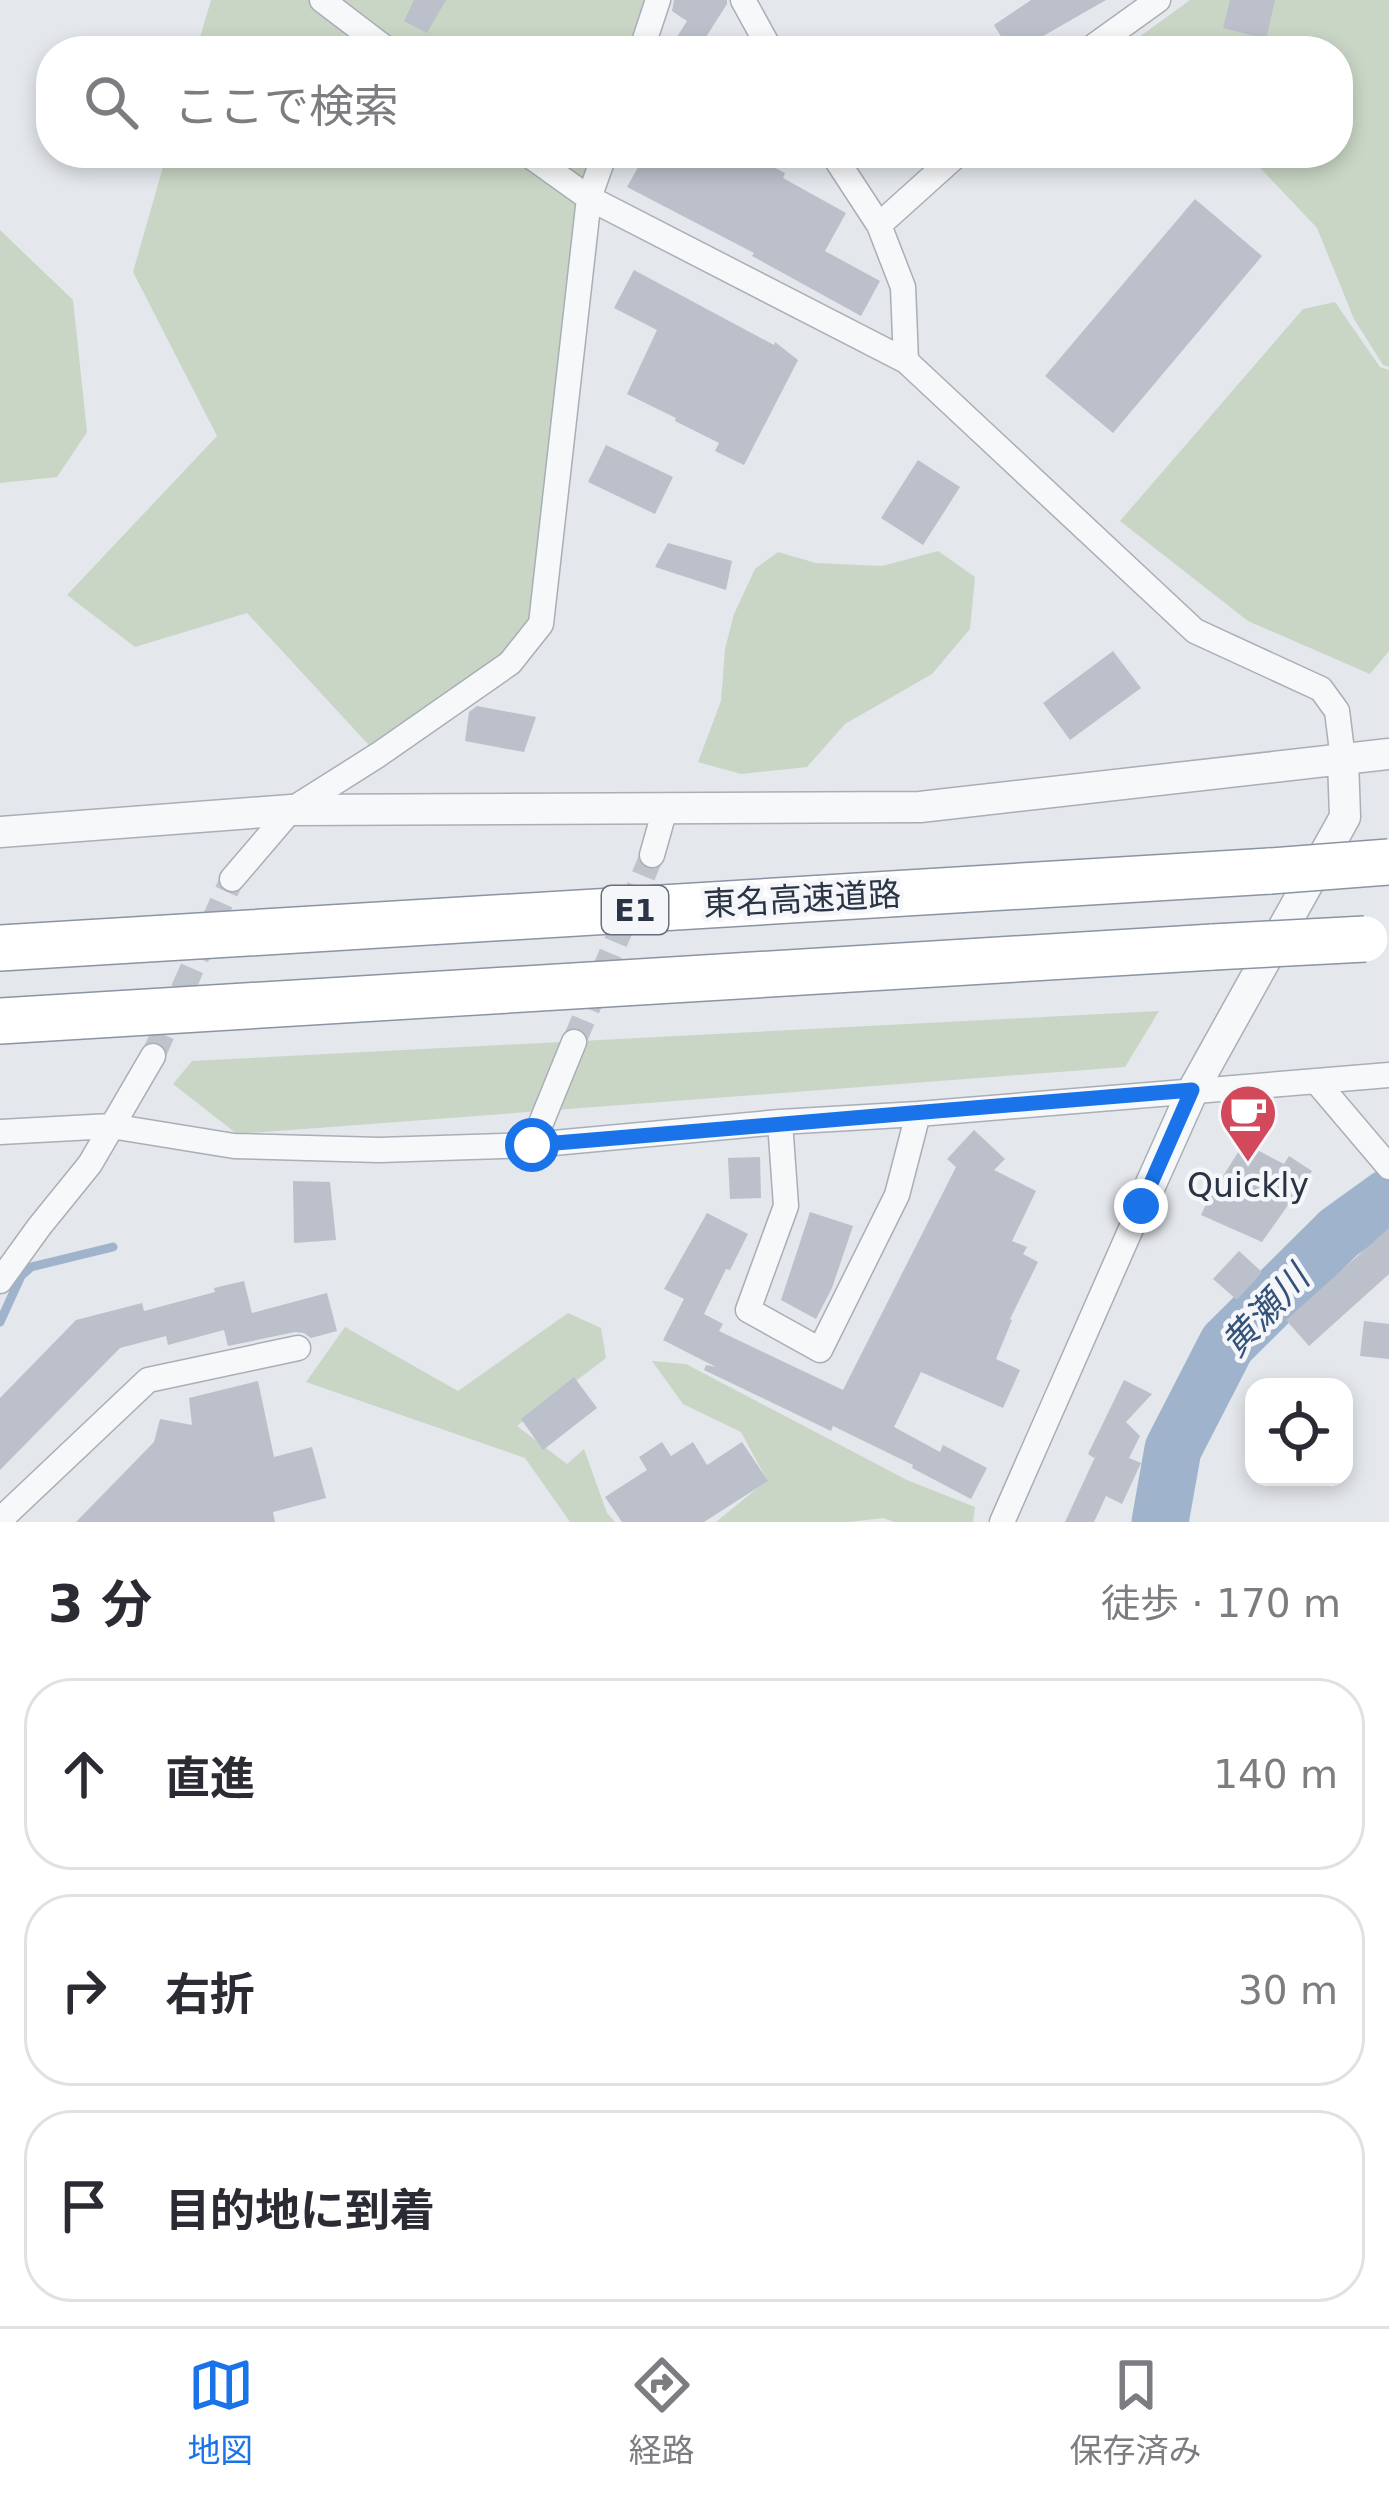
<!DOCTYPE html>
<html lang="ja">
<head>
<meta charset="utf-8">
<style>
  :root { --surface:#fff; --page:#f7f7f7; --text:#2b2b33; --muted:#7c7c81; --line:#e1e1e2; --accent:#1a73e8 }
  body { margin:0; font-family:"DejaVu Sans","Noto Sans JP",sans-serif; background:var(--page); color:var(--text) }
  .controls { position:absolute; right:36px; bottom:36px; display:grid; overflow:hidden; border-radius:24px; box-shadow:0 6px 18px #0003 }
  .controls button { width:108px; height:108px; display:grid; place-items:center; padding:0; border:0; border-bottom:3px solid var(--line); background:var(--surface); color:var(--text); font:60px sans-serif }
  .stop { position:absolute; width:36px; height:36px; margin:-27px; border:9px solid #1a73e8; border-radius:50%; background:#fff }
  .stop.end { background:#1a73e8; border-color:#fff; box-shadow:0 3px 12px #0008 }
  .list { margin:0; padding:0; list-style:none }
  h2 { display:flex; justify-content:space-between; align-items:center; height:156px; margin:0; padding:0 48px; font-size:51px }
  h2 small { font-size:39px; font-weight:400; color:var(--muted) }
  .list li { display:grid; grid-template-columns:78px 1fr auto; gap:36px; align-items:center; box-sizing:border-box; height:192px; margin:0 24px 24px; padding:0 24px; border:3px solid var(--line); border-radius:48px }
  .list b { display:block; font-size:45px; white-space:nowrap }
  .list em { font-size:39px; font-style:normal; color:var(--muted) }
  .icon { flex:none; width:66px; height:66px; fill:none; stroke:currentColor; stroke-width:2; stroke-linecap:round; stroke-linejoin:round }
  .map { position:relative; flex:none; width:1389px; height:1522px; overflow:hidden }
  .search { position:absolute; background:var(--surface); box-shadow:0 6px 18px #0003; left:36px; right:36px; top:36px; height:132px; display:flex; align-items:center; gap:30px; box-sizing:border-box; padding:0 42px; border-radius:48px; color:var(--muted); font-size:45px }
  .sheet { height:804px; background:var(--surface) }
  nav { display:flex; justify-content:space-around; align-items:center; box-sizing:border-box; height:168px; border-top:3px solid var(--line); background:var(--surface); font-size:33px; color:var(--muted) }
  nav a { display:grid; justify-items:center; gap:6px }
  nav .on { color:var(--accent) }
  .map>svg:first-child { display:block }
  .green { fill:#c9d6c5 }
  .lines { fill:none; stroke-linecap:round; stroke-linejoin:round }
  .stream { stroke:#9fb4cc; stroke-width:9 }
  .river { stroke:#9fb4cc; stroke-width:57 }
  .building { fill:#bbc0ca }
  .minor-tunnel { stroke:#bfc3cb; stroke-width:24; stroke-dasharray:24 12; stroke-linecap:butt }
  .minor-casing { stroke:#a9aeb7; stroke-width:27 }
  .tertiary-casing { stroke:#a9aeb7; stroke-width:33 }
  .motorway-casing { stroke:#8b94a3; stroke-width:48 }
  .minor { stroke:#f7f8fa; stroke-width:24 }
  .tertiary { stroke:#f7f8fa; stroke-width:30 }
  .motorway { stroke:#fff; stroke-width:45 }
  .motorway-bridge-casing { stroke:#8b94a3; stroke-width:48; stroke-linecap:butt }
  .motorway-bridge { stroke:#fff; stroke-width:45 }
  .route { stroke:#1a73e8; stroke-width:15 }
  .labels { text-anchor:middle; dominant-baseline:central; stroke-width:9; stroke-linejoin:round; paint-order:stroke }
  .shield { fill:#f4f6f9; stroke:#676e7b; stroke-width:3 }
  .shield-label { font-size:30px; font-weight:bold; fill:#2b3445 }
  .street-label { font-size:33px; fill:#2b3445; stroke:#f4f6f9 }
  .poi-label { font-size:33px; fill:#2b3445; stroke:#f4f6f9 }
  .water-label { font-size:36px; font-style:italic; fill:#34527a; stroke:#f4f6f9 }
</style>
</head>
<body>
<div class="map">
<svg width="1389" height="1522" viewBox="0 0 1389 1522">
  <rect width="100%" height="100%" fill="#e4e7ec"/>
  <path class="green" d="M 211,0 L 653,0 L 637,51 L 196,51 Z
    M 1190,0 L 1389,0 L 1389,367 L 1383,365 L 1354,319 L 1317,228 L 1246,153 L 1338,153 L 1338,51 L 1133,51 L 1131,43 Z
    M 167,153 L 604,153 L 529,639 L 378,755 L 247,613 L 135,647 L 67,595 L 217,436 L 133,272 Z
    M 0,230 L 73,300 L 87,432 L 57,477 L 0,483 Z
    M 1335,302 L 1380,367 L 1389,370 L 1389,651 L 1370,674 L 1248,621 L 1120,521 L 1303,309 Z
    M 938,551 L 975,577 L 970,629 L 932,674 L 845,724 L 807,767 L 741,774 L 698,762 L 721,701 L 725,649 L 734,614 L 755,569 L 778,552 L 816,563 L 882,566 Z
    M 1159,1011 L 1125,1067 L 237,1134 L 173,1084 L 192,1061 Z
    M 568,1313 L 601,1328 L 606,1358 L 517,1426 L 567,1464 L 584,1449 L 607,1513 L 615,1522 L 570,1522 L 525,1458 L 306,1382 L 345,1327 L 458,1391 Z
    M 652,1361 L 686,1364 L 907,1480 L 975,1507 L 973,1522 L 894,1522 L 883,1518 L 850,1522 L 716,1522 L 767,1480 L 741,1432 L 683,1404 Z"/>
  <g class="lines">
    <path class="stream" d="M 0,1322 L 21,1276 L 31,1267 L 113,1247"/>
    <path class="river" d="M 1160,1522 L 1173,1449 L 1227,1344 L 1339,1233 L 1389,1197"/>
  </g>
  <path class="building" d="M 414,0 L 446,0 L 427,33 L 404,21 Z
    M 674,0 L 727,0 L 727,4 L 697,51 L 668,51 L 687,21 L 672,11 Z
    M 1031,0 L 1106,0 L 1017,51 L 1010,51 L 994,25 Z
    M 1230,0 L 1275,0 L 1266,39 L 1223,28 Z
    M 646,153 L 747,153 L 785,173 L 783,178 L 846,213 L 825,251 L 880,281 L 861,316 L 752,256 L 754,253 L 627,187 Z
    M 1195,199 L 1262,256 L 1113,433 L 1045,376 Z
    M 634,270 L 774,345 L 775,342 L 798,360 L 744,465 L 715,451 L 719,443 L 675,421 L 676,418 L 627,394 L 657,330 L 614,308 Z
    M 606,445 L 673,477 L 655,514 L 588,482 Z
    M 918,460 L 960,487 L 923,545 L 881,518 Z
    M 668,543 L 732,561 L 726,590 L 655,567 Z
    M 1113,651 L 1141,688 L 1070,740 L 1043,703 Z
    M 477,706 L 536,717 L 524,752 L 465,741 L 469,712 Z
    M 974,1130 L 1005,1159 L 994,1170 L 1036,1191 L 1012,1241 L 1027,1247 L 1023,1254 L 1038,1262 L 1010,1319 L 1012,1320 L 996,1359 L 1020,1370 L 1003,1408 L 921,1372 L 894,1427 L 940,1452 L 943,1445 L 987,1468 L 971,1499 L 912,1468 L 913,1465 L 833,1426 L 831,1431 L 704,1370 L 706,1365 L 716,1367 L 663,1340 L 684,1299 L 664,1289 L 707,1213 L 748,1234 L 730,1270 L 726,1269 L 704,1314 L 723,1324 L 719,1331 L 843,1390 L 956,1167 L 947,1159 Z
    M 1244,1143 L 1284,1164 L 1289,1156 L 1312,1171 L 1262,1242 L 1201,1215 L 1216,1183 L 1218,1184 Z
    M 760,1157 L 761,1198 L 730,1199 L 728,1158 Z
    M 293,1181 L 330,1182 L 336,1240 L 294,1243 Z
    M 810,1212 L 853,1226 L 832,1288 L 816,1319 L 781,1300 Z
    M 1389,1228 L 1389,1274 L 1309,1346 L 1286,1320 Z
    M 1239,1251 L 1262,1272 L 1237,1300 L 1213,1279 Z
    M 244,1281 L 252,1313 L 327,1293 L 337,1331 L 311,1338 L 304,1333 L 295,1332 L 228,1346 L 224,1330 L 168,1345 L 166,1336 L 120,1348 L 0,1470 L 0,1398 L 76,1320 L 142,1303 L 144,1311 L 215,1292 L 214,1288 Z
    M 1364,1321 L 1389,1324 L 1389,1359 L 1360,1356 Z
    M 574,1377 L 597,1408 L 543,1450 L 521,1419 Z
    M 1124,1380 L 1152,1394 L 1126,1422 L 1140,1436 L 1129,1458 L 1141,1463 L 1122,1504 L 1106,1496 L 1094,1522 L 1065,1522 L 1096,1455 L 1094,1458 L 1088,1454 Z
    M 258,1381 L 274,1457 L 312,1447 L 326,1498 L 273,1512 L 275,1522 L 76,1522 L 154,1442 L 160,1419 L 192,1425 L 189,1398 Z
    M 662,1442 L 671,1456 L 693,1442 L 707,1465 L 742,1442 L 768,1481 L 704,1522 L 622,1522 L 605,1497 L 647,1470 L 639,1457 Z"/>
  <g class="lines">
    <path class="minor-tunnel" d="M 574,1042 L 652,855
      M 153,1056 L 232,879"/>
    <defs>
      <path id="minor" d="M 322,0 L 389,51
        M 743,0 L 771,51
        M 641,51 L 658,0
        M 1087,51 L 1158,0
        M 526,153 L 589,198 L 906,361 L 1195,631 L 1321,689 L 1337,711 L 1343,759
        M 832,153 L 879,225 L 903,287 L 906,361
        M 879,225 L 959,153
        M 652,855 L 665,809
        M 232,879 L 291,810 L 378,755 L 510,663 L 541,624 L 589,198 L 605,153
        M 1316,1081 L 1389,1167
        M 780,1122 L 786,1206 L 748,1310 L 820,1350 L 897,1195 L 918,1114
        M 0,1132 L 111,1126 L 234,1146 L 379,1150 L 532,1145 L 780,1122 L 918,1114 L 1389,1075
        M 532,1145 L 574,1042
        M 0,1281 L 39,1227 L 90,1164 L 153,1056
        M 0,1520 L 148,1380 L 298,1348
        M 1002,1522 L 1141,1206"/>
      <path id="tertiary" d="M 0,832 L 291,810 L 920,807 L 1389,754
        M 1141,1206 L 1193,1090 L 1345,817 L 1343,759"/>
      <path id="motorway" d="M 0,948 L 1270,871
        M 0,1021 L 1213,947"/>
    </defs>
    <use href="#minor" class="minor-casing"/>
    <use href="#tertiary" class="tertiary-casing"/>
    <use href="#motorway" class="motorway-casing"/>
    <use href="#minor" class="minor"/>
    <use href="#tertiary" class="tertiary"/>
    <use href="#motorway" class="motorway"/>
    <defs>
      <path id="motorway-bridge" d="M 1270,871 L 1389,862
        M 1213,947 L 1365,939"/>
    </defs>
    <use href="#motorway-bridge" class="motorway-bridge-casing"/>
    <use href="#motorway-bridge" class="motorway-bridge"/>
  </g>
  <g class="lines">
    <path class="route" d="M 532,1145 C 752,1125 972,1109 1192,1090 L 1141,1206"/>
  </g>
  <defs>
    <symbol id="cafe-pin" viewBox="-11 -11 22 30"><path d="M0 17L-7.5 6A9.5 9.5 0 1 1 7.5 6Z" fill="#d1495b" stroke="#f4f6f9"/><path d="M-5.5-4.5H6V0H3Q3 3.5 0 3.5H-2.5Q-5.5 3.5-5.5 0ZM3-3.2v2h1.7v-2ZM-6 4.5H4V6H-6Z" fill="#fff"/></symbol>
  </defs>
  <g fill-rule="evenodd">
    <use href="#cafe-pin" x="1215" y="1080" width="66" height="90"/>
  </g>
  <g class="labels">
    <rect class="shield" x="602" y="886" width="66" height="48" rx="9"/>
    <g class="shield-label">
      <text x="635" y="910">E1</text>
    </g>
    <g class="street-label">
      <text transform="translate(802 899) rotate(-3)">東名高速道路</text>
    </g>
    <g class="poi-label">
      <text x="1248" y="1185">Quickly</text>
    </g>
    <g class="water-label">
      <text transform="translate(1265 1311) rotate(-47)">黄瀬川</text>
    </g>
  </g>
</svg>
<div class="controls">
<button><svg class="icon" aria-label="locate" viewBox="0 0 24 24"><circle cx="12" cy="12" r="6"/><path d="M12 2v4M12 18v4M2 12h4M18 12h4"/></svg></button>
</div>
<div class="stop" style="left:532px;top:1145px"></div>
<div class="stop end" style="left:1141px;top:1206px"></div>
<div class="search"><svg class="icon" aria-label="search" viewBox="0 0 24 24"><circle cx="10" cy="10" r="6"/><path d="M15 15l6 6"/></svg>ここで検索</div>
</div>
<section class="sheet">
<h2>3 分<small>徒歩 · 170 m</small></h2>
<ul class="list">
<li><svg class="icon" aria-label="ahead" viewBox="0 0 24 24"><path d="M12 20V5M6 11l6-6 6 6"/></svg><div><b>直進</b></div><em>140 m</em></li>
<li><svg class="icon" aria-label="right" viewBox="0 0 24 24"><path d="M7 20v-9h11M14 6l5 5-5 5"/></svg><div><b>右折</b></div><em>30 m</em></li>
<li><svg class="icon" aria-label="arrive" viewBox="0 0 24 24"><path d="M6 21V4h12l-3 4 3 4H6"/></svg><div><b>目的地に到着</b></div></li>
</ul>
</section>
<nav>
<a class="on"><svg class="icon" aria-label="map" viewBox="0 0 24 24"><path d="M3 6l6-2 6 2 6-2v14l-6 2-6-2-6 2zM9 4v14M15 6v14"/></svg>地図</a>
<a><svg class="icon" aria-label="directions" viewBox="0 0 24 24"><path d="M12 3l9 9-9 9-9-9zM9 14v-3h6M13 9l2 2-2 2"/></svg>経路</a>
<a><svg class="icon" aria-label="saved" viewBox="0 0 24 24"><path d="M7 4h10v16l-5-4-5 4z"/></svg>保存済み</a>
</nav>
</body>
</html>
